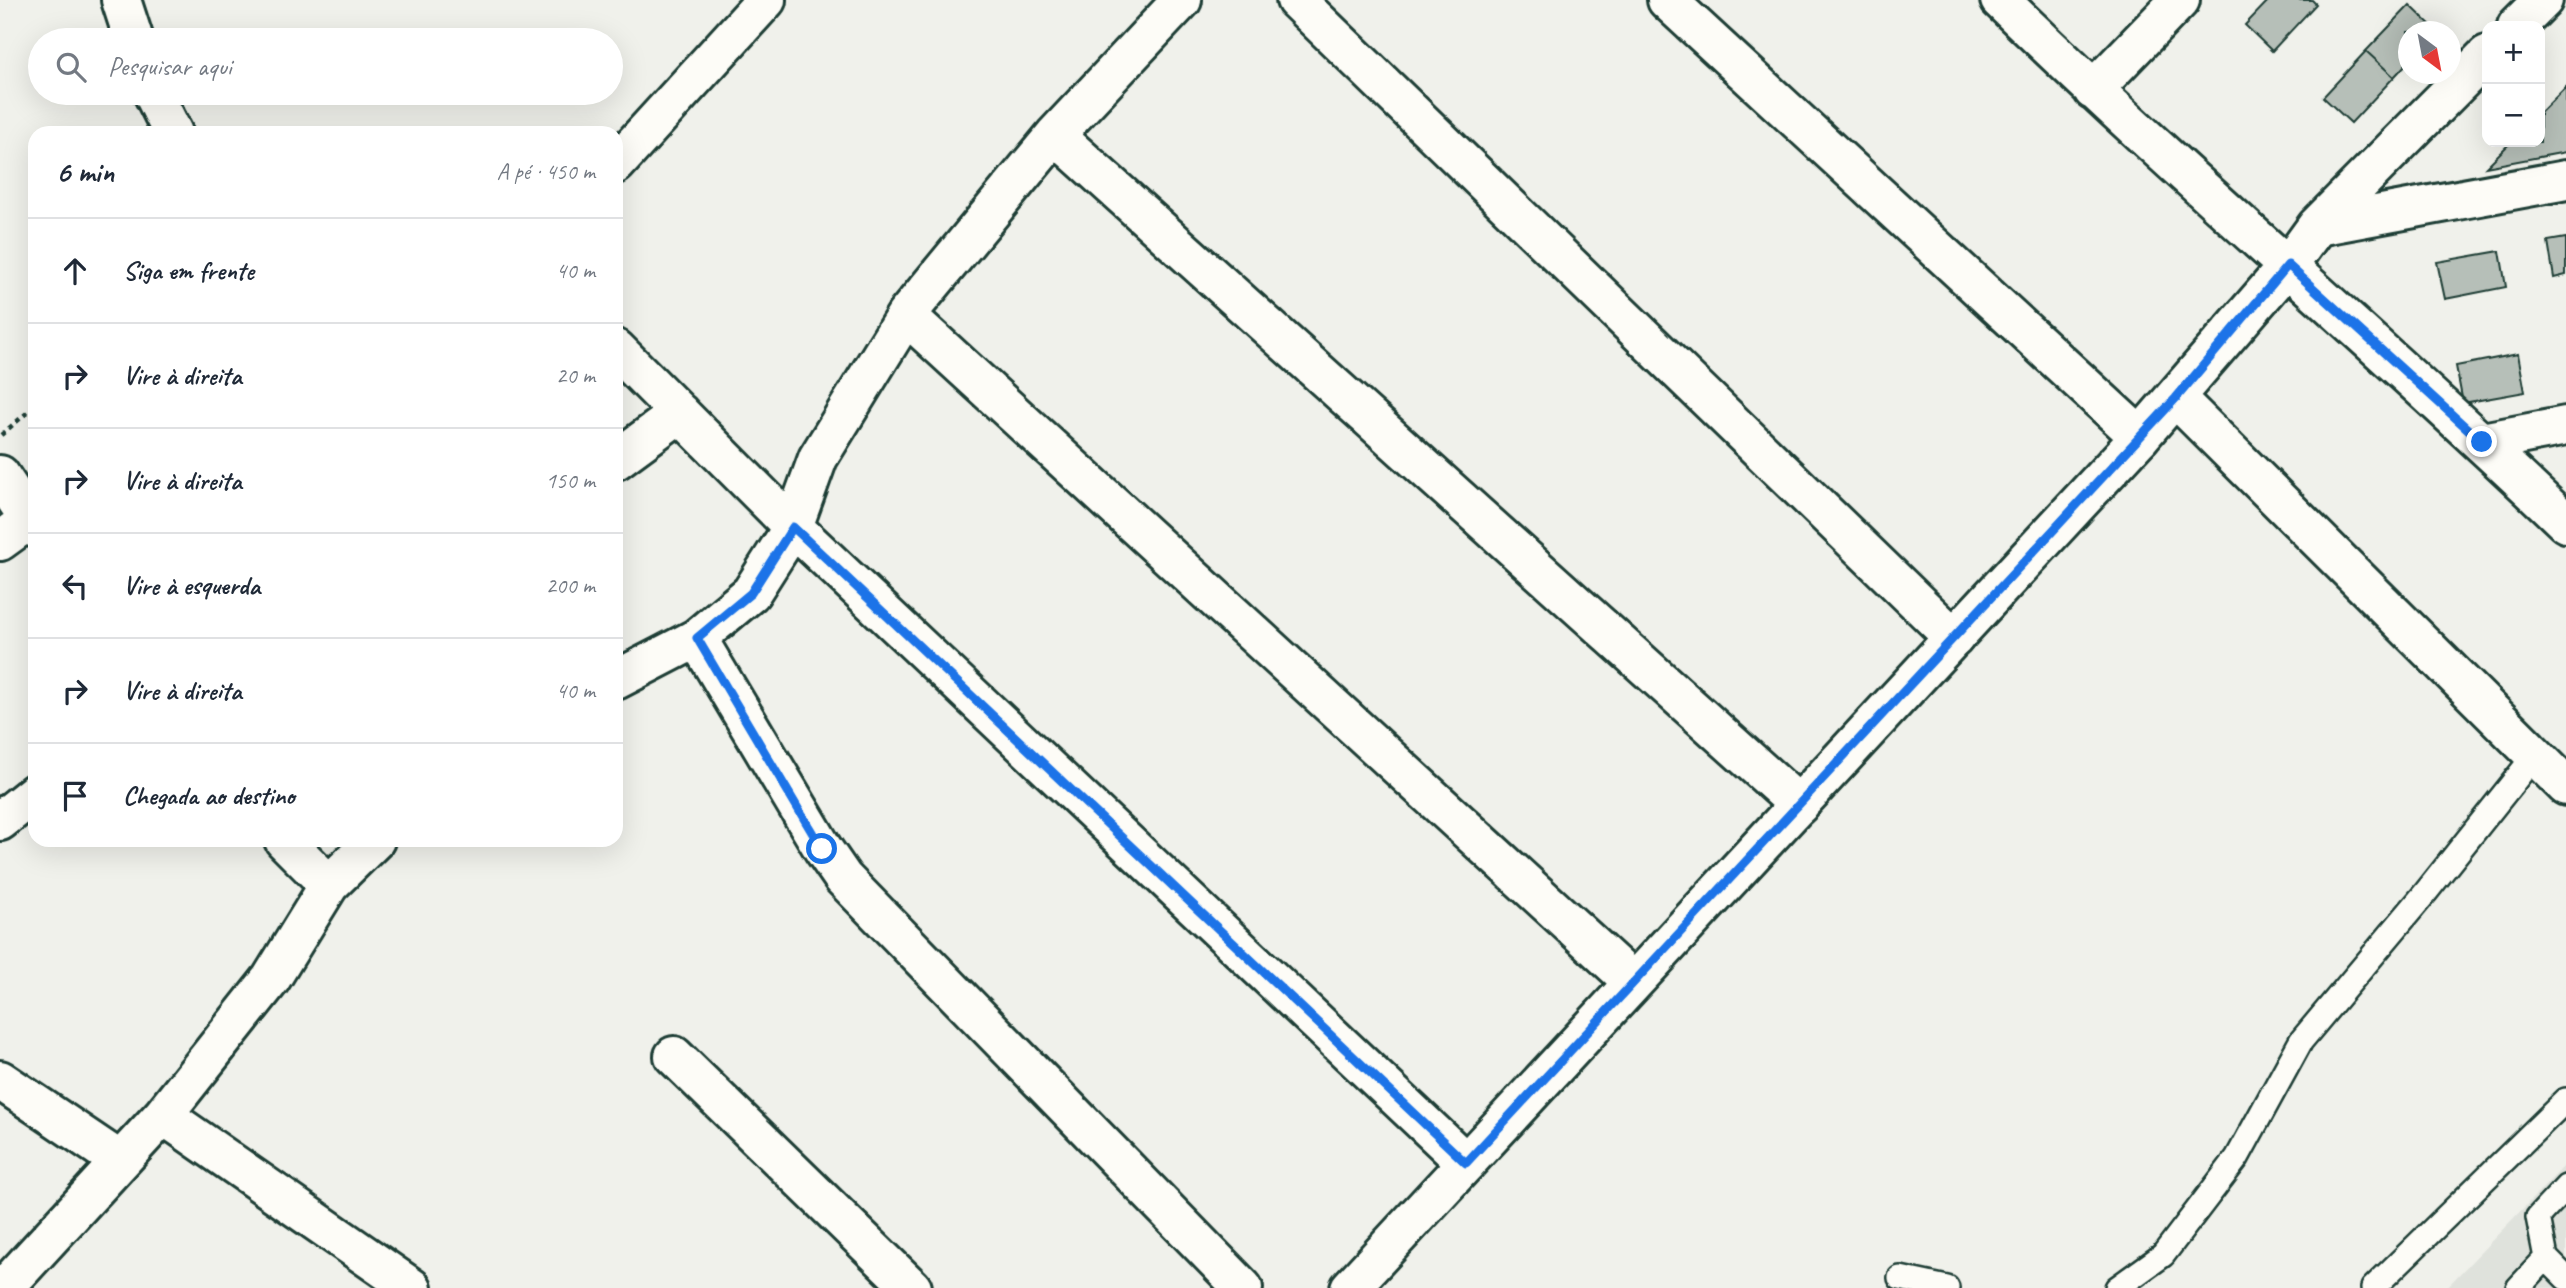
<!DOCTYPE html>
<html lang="pt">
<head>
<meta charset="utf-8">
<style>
  :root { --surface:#fff; --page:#f2f2f3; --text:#1f2937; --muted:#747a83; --line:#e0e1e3 }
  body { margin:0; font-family:Caveat,sans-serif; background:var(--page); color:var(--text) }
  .controls { position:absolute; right:21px; top:21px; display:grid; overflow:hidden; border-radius:14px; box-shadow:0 7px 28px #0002 }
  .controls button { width:63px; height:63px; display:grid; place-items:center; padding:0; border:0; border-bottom:2px solid var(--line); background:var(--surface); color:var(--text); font:35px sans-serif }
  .compass { position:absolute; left:2398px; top:21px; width:63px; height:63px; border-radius:50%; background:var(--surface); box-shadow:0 7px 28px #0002; rotate:148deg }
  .stop { position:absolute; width:21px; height:21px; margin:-16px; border:5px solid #1a73e8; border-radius:50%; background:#fff }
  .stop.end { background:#1a73e8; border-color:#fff; box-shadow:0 2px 7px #0008 }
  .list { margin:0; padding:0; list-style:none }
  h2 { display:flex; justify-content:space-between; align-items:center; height:91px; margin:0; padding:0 28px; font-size:30px }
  h2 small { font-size:23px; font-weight:400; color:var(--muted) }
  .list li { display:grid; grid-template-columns:46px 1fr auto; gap:21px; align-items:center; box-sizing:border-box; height:105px; padding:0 28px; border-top:2px solid var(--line) }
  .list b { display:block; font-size:26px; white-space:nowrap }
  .list em { font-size:23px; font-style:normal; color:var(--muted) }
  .icon { flex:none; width:38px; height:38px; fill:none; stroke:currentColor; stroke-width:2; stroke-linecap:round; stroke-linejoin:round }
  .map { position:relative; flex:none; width:2566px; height:1288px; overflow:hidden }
  .search { position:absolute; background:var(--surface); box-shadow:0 7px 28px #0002; left:28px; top:28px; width:595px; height:77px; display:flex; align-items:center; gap:18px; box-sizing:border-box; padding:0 24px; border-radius:38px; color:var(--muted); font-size:26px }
  .panel { position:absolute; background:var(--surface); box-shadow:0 7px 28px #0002; left:28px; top:126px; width:595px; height:721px; border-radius:21px }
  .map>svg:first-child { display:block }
  .built { fill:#dfe2dc }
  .building { fill:#b6bfb8; stroke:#1f3d34; stroke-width:2 }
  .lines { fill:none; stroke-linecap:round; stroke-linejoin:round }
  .service-casing { stroke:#1f3d34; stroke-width:28 }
  .minor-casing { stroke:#1f3d34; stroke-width:44 }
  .tertiary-casing { stroke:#1f3d34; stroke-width:44 }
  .path { stroke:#1f3d34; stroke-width:4.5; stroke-dasharray:5 5; stroke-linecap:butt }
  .service { stroke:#fdfcf7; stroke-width:23 }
  .minor { stroke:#fdfcf7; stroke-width:38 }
  .tertiary { stroke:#fdfcf7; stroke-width:38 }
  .route { stroke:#1a73e8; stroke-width:9 }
</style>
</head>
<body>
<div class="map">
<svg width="2566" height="1288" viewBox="0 0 2566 1288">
  <rect width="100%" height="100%" fill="#f0f1eb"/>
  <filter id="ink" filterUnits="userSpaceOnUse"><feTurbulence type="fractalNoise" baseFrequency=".0143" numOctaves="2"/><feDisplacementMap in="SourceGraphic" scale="14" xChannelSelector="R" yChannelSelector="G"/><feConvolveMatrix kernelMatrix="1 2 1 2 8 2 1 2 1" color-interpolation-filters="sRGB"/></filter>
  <g filter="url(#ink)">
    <path class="built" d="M 2566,1164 L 2566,1288 L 2446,1288 Z"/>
    <path class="building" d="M 2269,0 L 2312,0 L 2316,4 L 2272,51 L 2245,25 Z
      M 2410,5 L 2437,31 L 2408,32 L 2408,62 L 2394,77 L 2366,51 Z
      M 2366,51 L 2394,77 L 2351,123 L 2323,97 Z
      M 2566,87 L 2566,152 L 2486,167 L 2511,142 L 2540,142 L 2540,113 Z
      M 2566,238 L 2566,275 L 2554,278 L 2548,241 Z
      M 2500,251 L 2506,287 L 2445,299 L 2437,262 Z
      M 2518,354 L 2525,392 L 2463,403 L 2456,366 Z"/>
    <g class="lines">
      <defs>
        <path id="service" d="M 2546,1258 L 2566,1278
          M 1900,1278 L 1947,1288
          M 2117,1288 L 2163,1255 L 2237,1158 L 2301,1041 L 2426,892 L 2535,755
          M 2373,1288 L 2566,1100
          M 2518,1288 L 2546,1258 L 2538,1217 L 2566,1187"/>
        <path id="minor" d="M 121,0 L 134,40
          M 1296,0 L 1954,638
          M 2000,0 C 2184,179 2381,345 2566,523
          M 2517,26 L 2543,0
          M 2093,90 L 2180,0
          M 153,93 L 173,133
          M 1055,135 L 1799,805
          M 616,164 L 766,0
          M 2317,226 L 2566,180
          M 906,315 L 1633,982
          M 616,349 L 793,527 L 1466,1163
          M 2176,398 L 2566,786
          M 2140,437 L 2288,266 L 2317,226 L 2487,55
          M 2482,442 L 2566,426
          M 616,460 L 680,413
          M 0,475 L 35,528
          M 0,541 L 29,520
          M 697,638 L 823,849 L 843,878 L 1243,1288
          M 616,680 L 697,638 L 751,593 L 793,527 L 818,458 L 906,315 L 1055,135 L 1182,0
          M 0,821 L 35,793
          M 284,840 L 329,885
          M 674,1056 L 912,1288
          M 0,1080 L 120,1161
          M 163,1115 L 412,1288
          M 4,1288 L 163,1115 L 271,979 L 329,885 L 375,840"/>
        <path id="tertiary" d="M 1350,1288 L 2140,437 L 1667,0"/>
      </defs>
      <use href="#service" class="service-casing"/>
      <use href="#minor" class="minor-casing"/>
      <use href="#tertiary" class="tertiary-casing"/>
      <path class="path" d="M 1,435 L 35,406"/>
      <use href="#service" class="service"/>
      <use href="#minor" class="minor"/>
      <use href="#tertiary" class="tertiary"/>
    </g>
  </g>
  <g class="lines" filter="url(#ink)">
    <path class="route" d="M 822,849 L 697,638 L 751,593 L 793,527 L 1466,1163 L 2176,398 L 2288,265 L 2482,442"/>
  </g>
</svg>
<div class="controls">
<button>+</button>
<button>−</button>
</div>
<svg class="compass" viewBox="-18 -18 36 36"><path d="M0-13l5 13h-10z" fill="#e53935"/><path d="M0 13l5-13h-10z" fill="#747a83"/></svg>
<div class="stop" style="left:822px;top:849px"></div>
<div class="stop end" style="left:2482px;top:442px"></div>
<div class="search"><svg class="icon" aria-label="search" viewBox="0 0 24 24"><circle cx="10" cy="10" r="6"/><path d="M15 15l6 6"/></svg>Pesquisar aqui</div>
<section class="panel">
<h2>6 min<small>A pé · 450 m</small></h2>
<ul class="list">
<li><svg class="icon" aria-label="ahead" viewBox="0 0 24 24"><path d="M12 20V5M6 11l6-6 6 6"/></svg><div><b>Siga em frente</b></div><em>40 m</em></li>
<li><svg class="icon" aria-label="right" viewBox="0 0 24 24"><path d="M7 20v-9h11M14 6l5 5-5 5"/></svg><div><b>Vire à direita</b></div><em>20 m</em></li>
<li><svg class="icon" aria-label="right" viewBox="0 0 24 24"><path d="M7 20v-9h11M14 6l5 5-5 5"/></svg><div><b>Vire à direita</b></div><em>150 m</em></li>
<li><svg class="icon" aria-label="left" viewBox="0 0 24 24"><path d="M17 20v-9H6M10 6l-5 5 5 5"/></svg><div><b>Vire à esquerda</b></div><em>200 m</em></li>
<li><svg class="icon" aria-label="right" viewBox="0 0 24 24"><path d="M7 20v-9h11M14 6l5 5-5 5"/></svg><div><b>Vire à direita</b></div><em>40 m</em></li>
<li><svg class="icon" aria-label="arrive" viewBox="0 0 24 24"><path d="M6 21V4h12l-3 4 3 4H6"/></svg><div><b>Chegada ao destino</b></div></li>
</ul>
</section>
</div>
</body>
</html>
